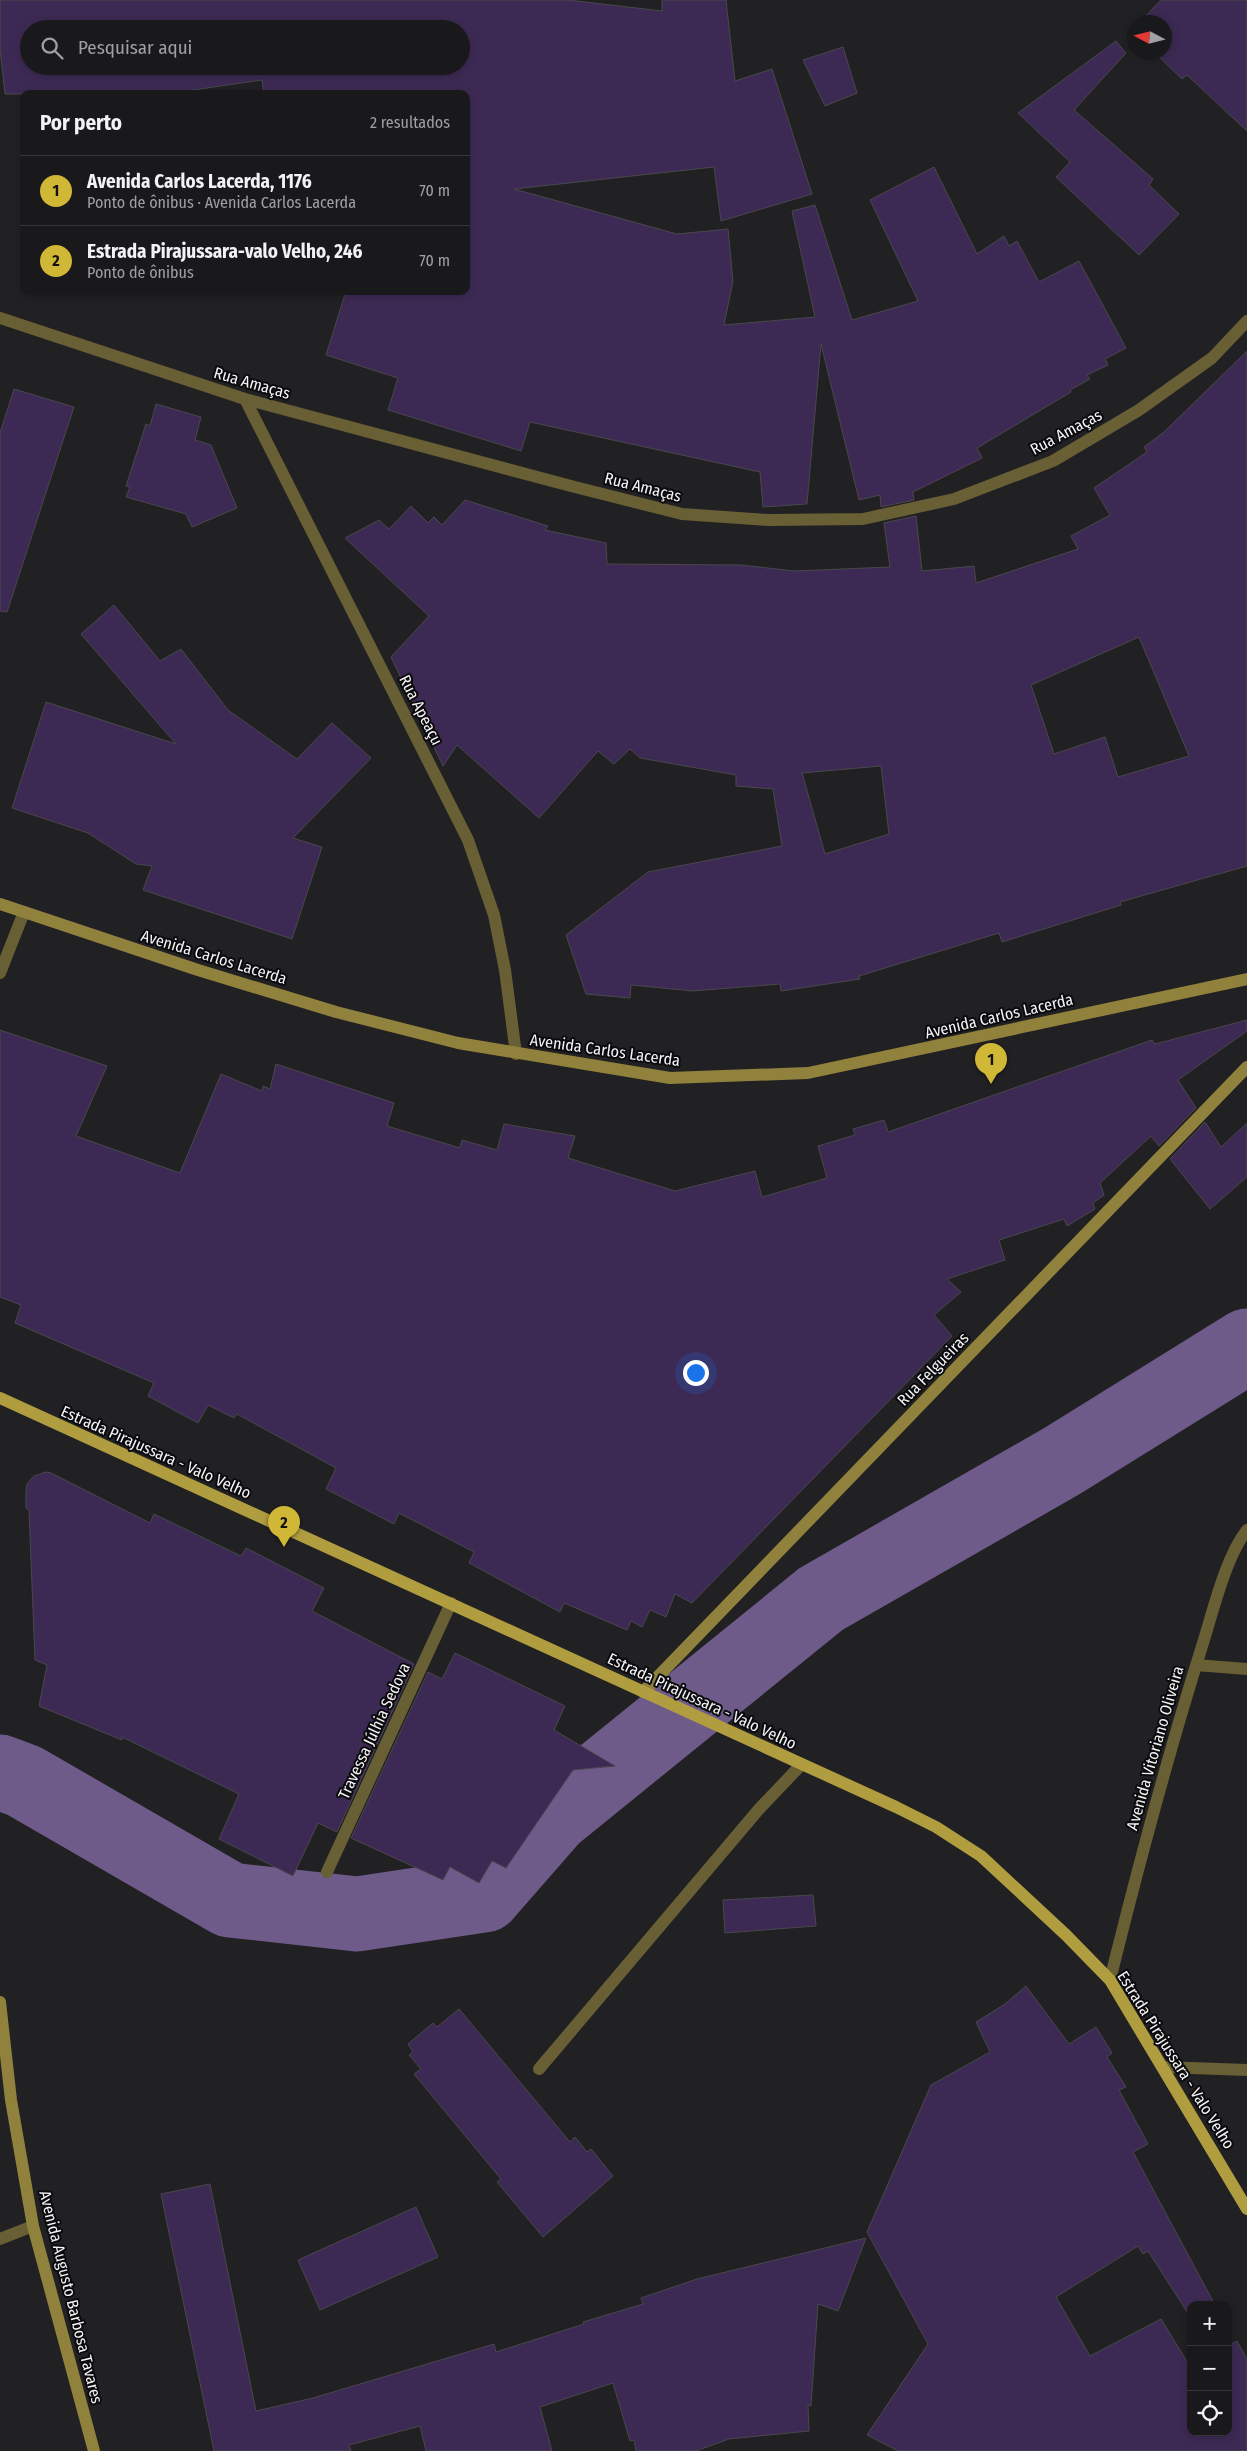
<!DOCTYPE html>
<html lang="pt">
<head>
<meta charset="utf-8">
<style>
  :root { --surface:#19181a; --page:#222123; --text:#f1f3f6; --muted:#9fa0a2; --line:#373739; --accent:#d0b736 }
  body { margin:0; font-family:"Fira Sans Condensed",sans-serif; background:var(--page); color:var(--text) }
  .controls { position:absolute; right:15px; bottom:15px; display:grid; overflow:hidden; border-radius:10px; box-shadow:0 2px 8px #0003 }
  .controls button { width:45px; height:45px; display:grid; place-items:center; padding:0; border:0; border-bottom:1px solid var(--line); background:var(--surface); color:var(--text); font:25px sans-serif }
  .compass { position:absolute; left:1127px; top:15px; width:45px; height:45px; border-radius:50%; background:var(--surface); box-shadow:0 2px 8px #0003; rotate:277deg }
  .you { position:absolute; left:695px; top:1372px; width:18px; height:18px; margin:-12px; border:4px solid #fff; border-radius:50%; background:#1a73e8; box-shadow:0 0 0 8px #1a73e833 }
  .badge { display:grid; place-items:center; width:32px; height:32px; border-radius:50%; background:var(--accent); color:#111; font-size:16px; font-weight:700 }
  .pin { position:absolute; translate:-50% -41px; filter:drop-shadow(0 1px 2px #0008) }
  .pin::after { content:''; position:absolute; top:26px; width:18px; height:15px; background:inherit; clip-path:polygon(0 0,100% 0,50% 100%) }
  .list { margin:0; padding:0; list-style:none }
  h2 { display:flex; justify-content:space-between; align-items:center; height:65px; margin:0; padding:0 20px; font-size:21px }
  h2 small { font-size:16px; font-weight:400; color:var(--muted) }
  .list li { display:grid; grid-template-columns:32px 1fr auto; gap:15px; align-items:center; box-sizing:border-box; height:70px; padding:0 20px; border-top:1px solid var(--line) }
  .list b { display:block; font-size:19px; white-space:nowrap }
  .list p { margin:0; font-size:16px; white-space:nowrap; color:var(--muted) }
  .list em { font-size:16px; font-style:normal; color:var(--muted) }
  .icon { flex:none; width:28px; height:28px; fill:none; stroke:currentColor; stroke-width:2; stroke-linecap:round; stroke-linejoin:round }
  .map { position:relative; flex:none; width:1247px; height:2451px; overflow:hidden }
  .search { position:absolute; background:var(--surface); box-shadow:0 2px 8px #0003; left:20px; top:20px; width:450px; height:55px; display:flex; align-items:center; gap:12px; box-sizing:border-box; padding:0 18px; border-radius:28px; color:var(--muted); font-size:19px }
  .panel { position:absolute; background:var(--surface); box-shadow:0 2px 8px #0003; left:20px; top:90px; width:450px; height:205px; border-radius:10px }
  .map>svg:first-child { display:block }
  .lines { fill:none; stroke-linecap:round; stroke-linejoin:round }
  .river { stroke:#6f5b8a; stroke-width:75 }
  .building { fill:#3d2a54; stroke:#49484b; fill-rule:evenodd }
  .lane { stroke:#685f35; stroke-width:12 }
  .street { stroke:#685f35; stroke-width:12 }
  .secondary { stroke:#90823c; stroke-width:12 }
  .primary { stroke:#b09d3f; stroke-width:12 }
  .labels { text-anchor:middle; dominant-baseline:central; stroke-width:4; stroke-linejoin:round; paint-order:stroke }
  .street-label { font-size:16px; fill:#f5f4f7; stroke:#0b0a0c }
</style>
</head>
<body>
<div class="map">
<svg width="1247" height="2451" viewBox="0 0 1247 2451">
  <rect width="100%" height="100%" fill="#212023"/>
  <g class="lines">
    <path class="river" d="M 0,1772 L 24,1781 L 230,1900 L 357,1914 L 484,1895 L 553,1816 L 821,1599 L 1062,1461 L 1247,1346"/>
  </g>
  <path class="building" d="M 0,0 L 568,0 L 662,11 L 662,0 L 726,0 L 735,81 L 772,69 L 812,194 L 721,221 L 714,167 L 514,189 L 677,234 L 728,229 L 733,281 L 724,325 L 815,317 L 792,211 L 815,205 L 852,320 L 918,301 L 870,200 L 934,167 L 977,254 L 1004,236 L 1009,246 L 1017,241 L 1039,282 L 1079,261 L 1126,348 L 1105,359 L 1108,365 L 1087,375 L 1090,379 L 1070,390 L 1071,392 L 977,448 L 982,458 L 913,492 L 914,500 L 881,507 L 880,495 L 859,500 L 821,344 L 807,504 L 763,507 L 760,472 L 530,422 L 521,451 L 388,410 L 398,378 L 326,355 L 346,291 L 466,291 L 466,94 L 264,94 L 262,80 L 166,94 L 5,94 L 0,49 ZM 29,29 L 461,29 L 461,66 L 29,66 Z
    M 1161,0 L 1247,0 L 1247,131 L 1187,75 L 1182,79 L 1154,52 L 1164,52 L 1164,22 L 1140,22 Z
    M 1116,41 L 1126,53 L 1074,110 L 1153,179 L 1149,185 L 1179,214 L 1139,255 L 1056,177 L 1070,162 L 1018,113 Z
    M 843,47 L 857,93 L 825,106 L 803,60 Z
    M 1247,351 L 1247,866 L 1120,902 L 1121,905 L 1002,942 L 999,933 L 859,976 L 860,979 L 781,991 L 780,984 L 693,991 L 631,985 L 630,998 L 586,994 L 566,935 L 648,872 L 782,846 L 773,789 L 736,786 L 736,775 L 640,758 L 630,749 L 614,764 L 598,751 L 539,818 L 457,745 L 443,766 L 391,657 L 429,616 L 345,538 L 379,520 L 389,529 L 411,506 L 428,523 L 434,517 L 442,525 L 465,500 L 548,526 L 545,530 L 606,543 L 607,564 L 741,565 L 794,571 L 890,567 L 884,523 L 916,516 L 922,571 L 974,566 L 976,583 L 1078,549 L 1071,536 L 1110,515 L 1094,488 L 1147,452 L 1144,447 L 1164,432 ZM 1139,637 L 1189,756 L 1118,777 L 1105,737 L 1054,754 L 1031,685 ZM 881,766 L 889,834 L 825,854 L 802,773 Z
    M 14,389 L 74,407 L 7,612 L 0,611 L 0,433 Z
    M 156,404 L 201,417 L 195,440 L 211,445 L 237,508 L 192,527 L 186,514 L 126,497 L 130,487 L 126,486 L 146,424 L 150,426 Z
    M 114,605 L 160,661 L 181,649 L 228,710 L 297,759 L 332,723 L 371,758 L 293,838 L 322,847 L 292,939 L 143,890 L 152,866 L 136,864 L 88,833 L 12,808 L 46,702 L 176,744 L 81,634 Z
    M 1247,1020 L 1247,1031 L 1178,1080 L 1196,1108 L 1159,1146 L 1151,1136 L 1100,1183 L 1104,1195 L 1093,1203 L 1095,1209 L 1067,1226 L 1064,1219 L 999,1240 L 1005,1260 L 947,1279 L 961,1292 L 934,1315 L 952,1336 L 692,1603 L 675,1594 L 666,1617 L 650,1610 L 642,1627 L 631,1621 L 627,1630 L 564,1603 L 560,1612 L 469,1563 L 474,1552 L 399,1513 L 394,1524 L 326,1489 L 336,1468 L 237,1414 L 234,1418 L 208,1405 L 198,1423 L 148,1396 L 154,1383 L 15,1323 L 21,1305 L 0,1297 L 0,1030 L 107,1066 L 76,1136 L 180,1173 L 221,1074 L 262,1091 L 263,1086 L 270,1089 L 276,1064 L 394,1103 L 387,1126 L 460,1148 L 462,1140 L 497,1150 L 504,1124 L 575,1136 L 568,1158 L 675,1191 L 755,1171 L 762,1197 L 827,1178 L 818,1146 L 855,1135 L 853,1129 L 884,1120 L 888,1132 L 1152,1040 L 1155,1044 Z
    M 1205,1122 L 1221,1147 L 1247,1123 L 1247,1177 L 1210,1209 L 1170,1159 Z
    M 46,1472 L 51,1473 L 150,1523 L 154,1514 L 241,1556 L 246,1548 L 324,1588 L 312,1611 L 414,1664 L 337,1832 L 318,1823 L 293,1876 L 219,1839 L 239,1794 L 122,1737 L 122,1740 L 39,1706 L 47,1665 L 35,1660 L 29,1510 L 26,1508 L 26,1492 L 27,1484 L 34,1476 Z
    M 455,1653 L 565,1706 L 554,1730 L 615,1766 L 573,1770 L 506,1868 L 492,1861 L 479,1883 L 450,1867 L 443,1880 L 351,1838 L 428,1672 L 442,1679 Z
    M 813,1895 L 816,1926 L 725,1933 L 723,1900 Z
    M 1026,1986 L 1069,2044 L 1096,2027 L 1112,2053 L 1107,2057 L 1126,2087 L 1119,2090 L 1148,2144 L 1133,2152 L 1215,2305 L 1191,2305 L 1191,2318 L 1148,2251 L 1143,2254 L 1138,2246 L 1056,2297 L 1090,2356 L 1161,2319 L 1191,2368 L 1191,2432 L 1228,2432 L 1228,2346 L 1237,2341 L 1247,2359 L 1247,2451 L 898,2451 L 867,2435 L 928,2344 L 867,2232 L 931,2085 L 990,2052 L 976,2022 L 1005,2004 Z
    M 459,2009 L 570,2142 L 575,2137 L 587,2152 L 591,2149 L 613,2176 L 543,2237 L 497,2182 L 501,2179 L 414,2074 L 421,2069 L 409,2055 L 413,2052 L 408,2044 L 433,2023 L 437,2027 Z
    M 210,2184 L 256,2411 L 313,2398 L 494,2344 L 496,2352 L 584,2324 L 583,2322 L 643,2304 L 641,2298 L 697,2279 L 866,2238 L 838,2311 L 818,2304 L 811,2406 L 808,2405 L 809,2431 L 729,2439 L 696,2451 L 636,2451 L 634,2440 L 630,2441 L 613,2383 L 540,2407 L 552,2451 L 426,2451 L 420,2426 L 349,2445 L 351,2451 L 214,2451 L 161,2194 Z
    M 416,2207 L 438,2257 L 320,2310 L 298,2260 Z"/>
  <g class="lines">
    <path class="lane" d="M 0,973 L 24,912
      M 539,2069 L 760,1808 L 801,1765"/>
    <path class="street" d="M 0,318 L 245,399 L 571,486 L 682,514 L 769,520 L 863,519 L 954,499 L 1053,461 L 1139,410 L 1212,358 L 1247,321
      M 245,399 L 468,840 L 494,915 L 505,970 L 516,1054
      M 1196,1665 L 1247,1669
      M 327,1872 L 451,1603
      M 1110,1980 C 1138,1867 1168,1754 1203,1643 C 1213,1611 1226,1556 1247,1530
      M 1163,2067 L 1247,2070
      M 0,2239 L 33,2226"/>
    <path class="secondary" d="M 0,904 L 198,970 L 336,1012 L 458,1043 L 670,1078 L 808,1073 L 1247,979
      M 643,1692 L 1247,1067
      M 0,2002 L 11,2100 L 33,2226 L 94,2451"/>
    <path class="primary" d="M 0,1398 L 896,1807 L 936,1827 L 981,1856 L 1066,1935 L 1110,1980 L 1247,2209"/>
  </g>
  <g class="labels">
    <g class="street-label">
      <text transform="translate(252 383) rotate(16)">Rua Amaças</text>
      <text transform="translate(1066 432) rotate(-28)">Rua Amaças</text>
      <text transform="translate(643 487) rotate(14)">Rua Amaças</text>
      <text transform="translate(421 710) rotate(63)">Rua Apeaçu</text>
      <text transform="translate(214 957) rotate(17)">Avenida Carlos Lacerda</text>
      <text transform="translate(999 1016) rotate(-13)">Avenida Carlos Lacerda</text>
      <text transform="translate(605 1050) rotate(8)">Avenida Carlos Lacerda</text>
      <text transform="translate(933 1369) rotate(-46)">Rua Felgueiras</text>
      <text transform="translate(156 1452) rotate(24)">Estrada Pirajussara - Valo Velho</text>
      <text transform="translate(702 1701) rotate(25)">Estrada Pirajussara - Valo Velho</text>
      <text transform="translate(374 1731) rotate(-65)">Travessa Júlhia Sedova</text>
      <text transform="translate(1155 1748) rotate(-74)">Avenida Vitoriano Oliveira</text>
      <text transform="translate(1176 2060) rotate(58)">Estrada Pirajussara - Valo Velho</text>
      <text transform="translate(71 2297) rotate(76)">Avenida Augusto Barbosa Tavares</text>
    </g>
  </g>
</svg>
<div class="controls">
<button>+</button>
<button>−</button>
<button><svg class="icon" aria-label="locate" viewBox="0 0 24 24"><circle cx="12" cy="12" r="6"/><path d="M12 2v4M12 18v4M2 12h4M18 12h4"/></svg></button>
</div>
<svg class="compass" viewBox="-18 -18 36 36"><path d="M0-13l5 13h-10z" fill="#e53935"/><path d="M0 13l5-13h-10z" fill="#9fa0a2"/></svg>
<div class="you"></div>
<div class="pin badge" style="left:991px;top:1084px">1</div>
<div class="pin badge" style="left:284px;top:1547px">2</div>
<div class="search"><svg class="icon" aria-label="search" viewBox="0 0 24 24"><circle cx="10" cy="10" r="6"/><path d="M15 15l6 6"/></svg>Pesquisar aqui</div>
<section class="panel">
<h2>Por perto<small>2 resultados</small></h2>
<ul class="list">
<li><span class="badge">1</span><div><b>Avenida Carlos Lacerda, 1176</b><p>Ponto de ônibus · Avenida Carlos Lacerda</p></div><em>70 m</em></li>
<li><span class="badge">2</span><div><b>Estrada Pirajussara-valo Velho, 246</b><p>Ponto de ônibus</p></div><em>70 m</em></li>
</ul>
</section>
</div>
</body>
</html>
